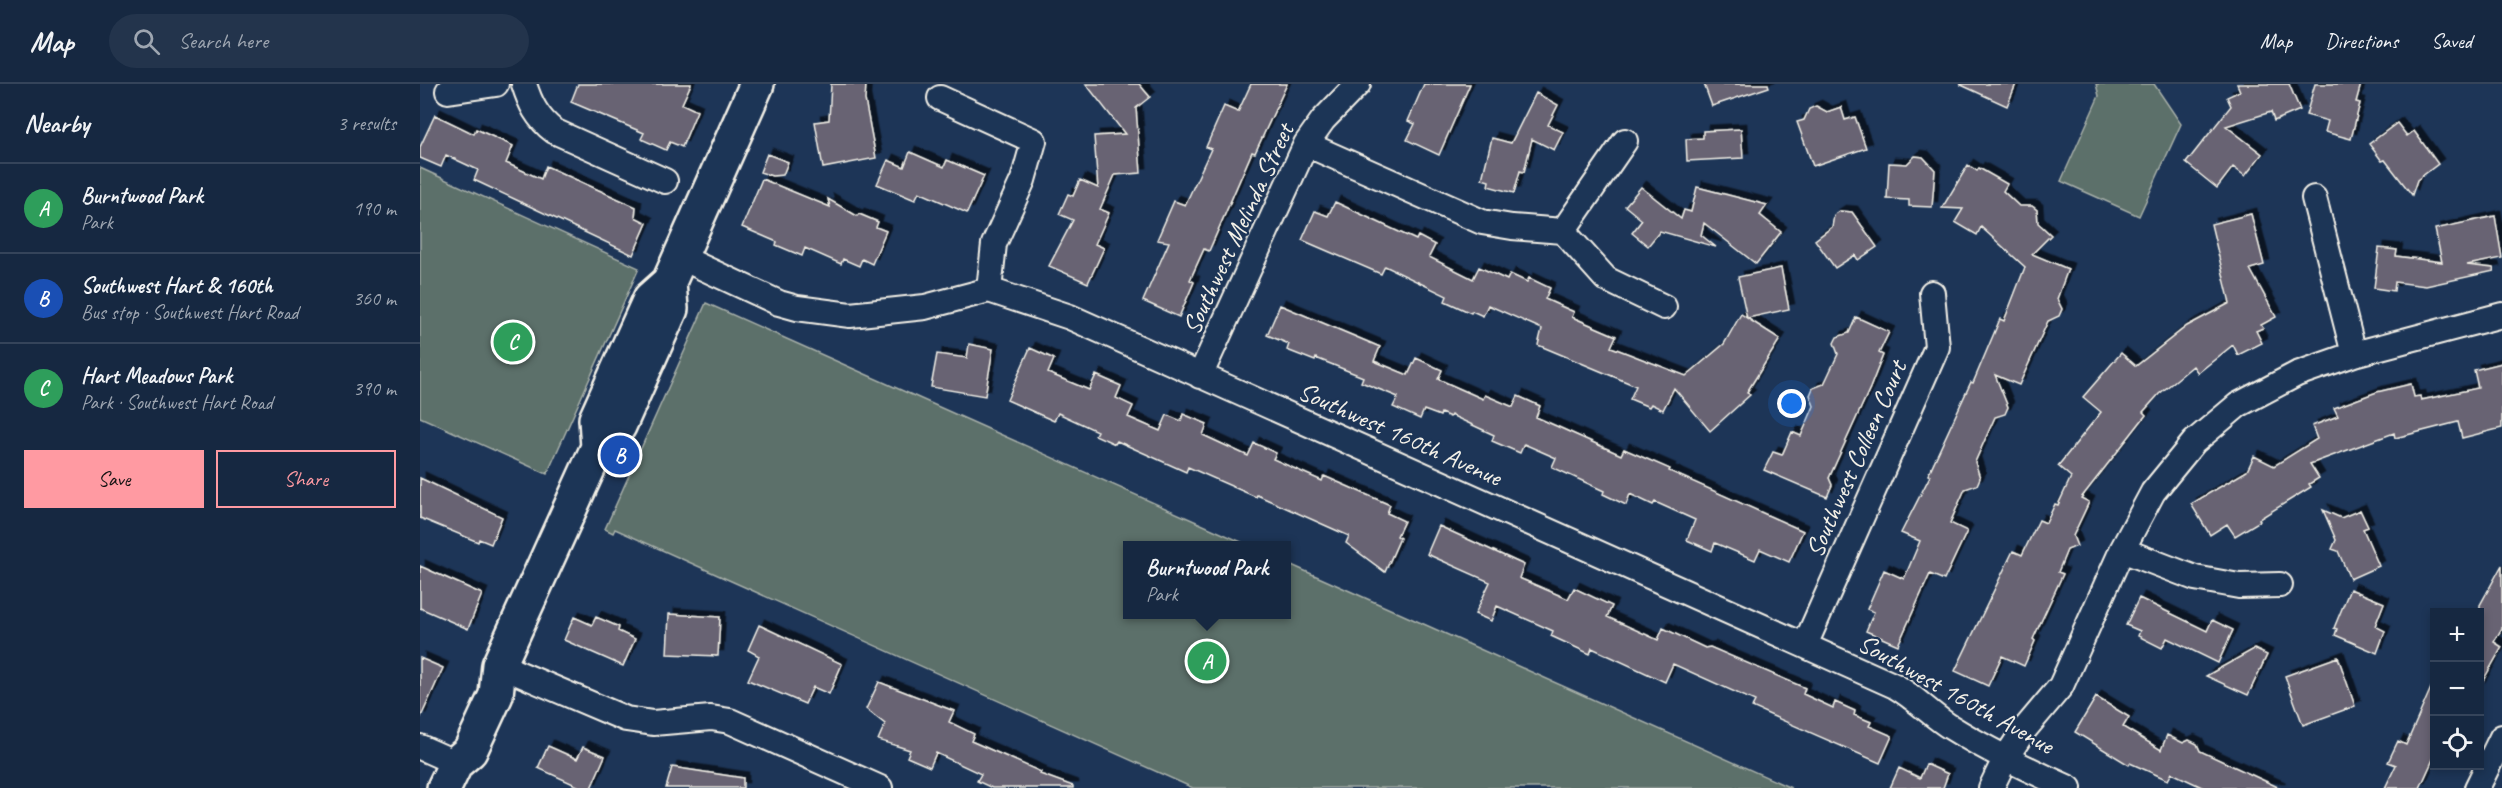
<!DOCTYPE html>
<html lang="en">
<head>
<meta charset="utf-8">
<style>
  :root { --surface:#162841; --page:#23344c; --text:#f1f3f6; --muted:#9ea6b1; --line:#35445a; --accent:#ff9aa2 }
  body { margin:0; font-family:Caveat,sans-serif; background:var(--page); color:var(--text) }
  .controls { position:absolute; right:18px; bottom:18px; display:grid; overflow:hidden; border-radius:0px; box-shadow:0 3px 9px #0003 }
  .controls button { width:54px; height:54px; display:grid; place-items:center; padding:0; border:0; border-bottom:2px solid var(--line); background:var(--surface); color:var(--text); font:30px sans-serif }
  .you { position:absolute; left:1372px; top:320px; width:21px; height:21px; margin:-15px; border:4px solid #fff; border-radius:50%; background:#1a73e8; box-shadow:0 0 0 9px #1a73e833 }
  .badge { display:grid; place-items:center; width:39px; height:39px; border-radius:50%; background:var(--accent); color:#fff; font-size:20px; font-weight:700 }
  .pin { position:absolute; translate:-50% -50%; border:3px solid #fff; box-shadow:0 2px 6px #0006 }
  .popup { position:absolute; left:703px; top:457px; width:168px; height:78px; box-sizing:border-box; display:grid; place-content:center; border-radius:0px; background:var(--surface); filter:drop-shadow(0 2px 4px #0005); font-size:20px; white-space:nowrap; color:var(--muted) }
  .popup b { font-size:22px; color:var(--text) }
  .popup::after { content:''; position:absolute; left:50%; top:100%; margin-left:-12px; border:12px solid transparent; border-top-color:var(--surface) }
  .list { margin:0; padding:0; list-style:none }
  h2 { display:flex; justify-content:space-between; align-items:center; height:78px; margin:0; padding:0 24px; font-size:26px }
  h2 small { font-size:20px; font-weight:400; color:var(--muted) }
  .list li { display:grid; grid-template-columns:39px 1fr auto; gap:18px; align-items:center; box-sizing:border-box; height:90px; padding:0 24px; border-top:2px solid var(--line) }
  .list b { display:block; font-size:22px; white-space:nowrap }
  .list p { margin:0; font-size:20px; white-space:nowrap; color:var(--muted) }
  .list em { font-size:20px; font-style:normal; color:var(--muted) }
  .actions { display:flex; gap:12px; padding:18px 24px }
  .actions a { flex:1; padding:14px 0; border:2px solid var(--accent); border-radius:0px; text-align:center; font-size:21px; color:var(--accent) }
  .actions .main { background:var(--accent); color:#111 }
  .icon { flex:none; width:33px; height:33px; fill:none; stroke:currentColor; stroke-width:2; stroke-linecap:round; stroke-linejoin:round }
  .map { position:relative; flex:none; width:2082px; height:704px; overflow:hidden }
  header { display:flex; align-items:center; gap:36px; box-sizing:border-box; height:84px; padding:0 30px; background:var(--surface); border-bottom:2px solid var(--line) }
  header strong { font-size:28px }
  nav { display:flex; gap:33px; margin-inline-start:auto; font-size:21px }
  .search { width:420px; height:54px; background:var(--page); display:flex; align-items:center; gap:15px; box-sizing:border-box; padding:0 21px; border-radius:33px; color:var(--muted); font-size:22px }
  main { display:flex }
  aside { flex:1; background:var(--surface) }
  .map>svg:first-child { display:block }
  .green { fill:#5b6f6a; stroke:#a8b0a9; stroke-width:1.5 }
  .building { fill:#686473; stroke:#f4f1e8; stroke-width:1.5; filter:url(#shadow) }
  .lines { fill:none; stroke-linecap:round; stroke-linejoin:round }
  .minor-casing { stroke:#f4f1e8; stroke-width:28 }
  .secondary-casing { stroke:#f4f1e8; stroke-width:38 }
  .minor { stroke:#1d3557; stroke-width:24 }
  .secondary { stroke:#1d3557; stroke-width:33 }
  .labels { text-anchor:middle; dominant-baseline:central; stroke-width:4.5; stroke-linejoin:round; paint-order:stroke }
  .street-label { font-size:26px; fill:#f4f1e8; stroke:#1d3557 }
</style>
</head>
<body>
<header>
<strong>Map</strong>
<div class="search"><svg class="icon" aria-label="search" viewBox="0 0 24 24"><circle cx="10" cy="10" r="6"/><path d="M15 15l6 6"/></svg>Search here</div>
<nav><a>Map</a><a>Directions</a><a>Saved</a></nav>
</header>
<main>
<aside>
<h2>Nearby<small>3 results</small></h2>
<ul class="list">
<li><span class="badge" style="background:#2e9e5b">A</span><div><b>Burntwood Park</b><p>Park</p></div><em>190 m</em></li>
<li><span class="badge" style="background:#1a4fb4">B</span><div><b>Southwest Hart &amp; 160th</b><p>Bus stop · Southwest Hart Road</p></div><em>360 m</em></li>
<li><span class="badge" style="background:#2e9e5b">C</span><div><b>Hart Meadows Park</b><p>Park · Southwest Hart Road</p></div><em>390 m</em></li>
</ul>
<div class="actions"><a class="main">Save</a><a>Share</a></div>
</aside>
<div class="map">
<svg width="2082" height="704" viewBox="0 0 2082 704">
  <defs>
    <filter id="shadow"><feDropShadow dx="5.5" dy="-5.5" stdDeviation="0" flood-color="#0009"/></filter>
  </defs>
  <rect width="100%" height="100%" fill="#1d3557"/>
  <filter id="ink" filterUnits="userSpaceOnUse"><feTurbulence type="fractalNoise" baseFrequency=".0167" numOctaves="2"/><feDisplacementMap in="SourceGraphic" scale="12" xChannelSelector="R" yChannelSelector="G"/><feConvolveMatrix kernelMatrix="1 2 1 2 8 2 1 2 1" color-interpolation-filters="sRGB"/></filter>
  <g filter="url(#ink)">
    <path class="green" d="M 1676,0 L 1734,0 L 1761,40 L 1719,132 L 1641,97 L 1679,12 Z
      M 0,84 L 219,184 L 127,390 L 0,333 Z
      M 286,219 L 828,461 L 708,462 L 708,530 L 866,530 L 867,479 L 1371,704 L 773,704 L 195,445 L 193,449 L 185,445 Z"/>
    <path class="building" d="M 158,0 L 271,0 L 262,20 L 277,27 L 262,63 L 250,58 L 246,66 L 221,55 L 224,49 L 151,18 Z
      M 411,0 L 446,0 L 445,16 L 456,74 L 403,84 L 395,38 L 409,36 Z
      M 666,0 L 719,0 L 730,13 L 716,24 L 721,89 L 695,91 L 680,125 L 689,129 L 675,160 L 684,164 L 668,199 L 629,182 L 653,136 L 639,130 L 648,110 L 653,112 L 660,96 L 678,104 L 674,52 L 705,50 Z
      M 831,0 L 867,0 L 835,69 L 832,68 L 789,167 L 784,165 L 770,196 L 774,198 L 759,233 L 723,217 L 749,158 L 737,156 L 754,117 L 765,121 L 791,65 L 786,63 L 804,22 L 818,28 Z
      M 1004,0 L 1050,0 L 1019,71 L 987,56 L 995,40 L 988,37 Z
      M 1284,0 L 1348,0 L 1349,3 L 1292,22 Z
      M 1539,0 L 1596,0 L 1587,22 Z
      M 1817,0 L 1869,0 L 1880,26 L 1854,37 L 1851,28 L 1806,42 L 1842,70 L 1825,92 L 1813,83 L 1797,104 L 1766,79 L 1811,22 L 1807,13 L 1820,7 Z
      M 1895,0 L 1941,0 L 1936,18 L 1940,19 L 1931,55 L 1905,48 L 1908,37 L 1886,31 Z
      M 1116,9 L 1138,21 L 1128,41 L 1143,48 L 1134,66 L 1112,55 L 1104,88 L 1100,87 L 1094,109 L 1068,102 L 1069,97 L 1062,95 L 1072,54 L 1091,59 Z
      M 1396,22 L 1407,28 L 1421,23 L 1425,36 L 1435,33 L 1446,64 L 1393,82 L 1377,38 L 1384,36 L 1389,25 Z
      M 15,31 L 54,50 L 56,45 L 93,62 L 86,79 L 121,95 L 126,82 L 216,123 L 215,133 L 227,139 L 213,171 L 54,96 L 58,86 L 26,71 L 21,83 L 0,74 L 0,63 Z
      M 1977,39 L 1987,52 L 1994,47 L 2018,80 L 1997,96 L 1992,111 L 1965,76 L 1962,77 L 1949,60 Z
      M 1321,45 L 1323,74 L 1267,77 L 1266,55 L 1283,54 L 1283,47 Z
      M 490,68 L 524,83 L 527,76 L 564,92 L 547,129 L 499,108 L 495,116 L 457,100 L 468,76 L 484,83 Z
      M 347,70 L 368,78 L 363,91 L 352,92 L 340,88 Z
      M 1495,72 L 1503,73 L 1515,86 L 1512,123 L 1489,122 L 1489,116 L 1467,115 L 1469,79 L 1487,80 Z
      M 1548,81 L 1557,87 L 1559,84 L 1587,100 L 1583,107 L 1599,122 L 1612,122 L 1617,126 L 1618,139 L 1631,151 L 1612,170 L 1648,185 L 1637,215 L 1642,225 L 1639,232 L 1628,237 L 1599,301 L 1575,291 L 1588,323 L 1585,330 L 1575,333 L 1555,378 L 1560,394 L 1557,401 L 1545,405 L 1530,439 L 1547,447 L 1524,496 L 1510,490 L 1478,561 L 1446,547 L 1454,528 L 1447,525 L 1464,486 L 1484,495 L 1500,457 L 1481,449 L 1510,392 L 1508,391 L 1551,298 L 1553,299 L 1580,235 L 1584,237 L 1605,183 L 1561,143 L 1557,151 L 1535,138 L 1543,125 L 1522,124 Z
      M 342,95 L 410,123 L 408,115 L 437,132 L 439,130 L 458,138 L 456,143 L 466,147 L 452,180 L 442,175 L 439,182 L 423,175 L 421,180 L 385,164 L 382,172 L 356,161 L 357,158 L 322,143 Z
      M 1221,103 L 1261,135 L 1264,126 L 1271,128 L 1277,103 L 1347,121 L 1340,131 L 1361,148 L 1336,180 L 1284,139 L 1281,151 L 1296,163 L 1240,147 L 1228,162 L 1212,149 L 1222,136 L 1205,122 Z
      M 915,118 L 996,156 L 998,152 L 1015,161 L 1009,173 L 1053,195 L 1059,183 L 1087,196 L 1090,190 L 1107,198 L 1109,194 L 1130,204 L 1125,215 L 1154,228 L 1152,233 L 1196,252 L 1191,263 L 1266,292 L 1304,260 L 1321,230 L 1327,234 L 1318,193 L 1361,184 L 1369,225 L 1327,234 L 1360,255 L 1327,308 L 1330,311 L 1290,347 L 1254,304 L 1243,326 L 1231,320 L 1229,323 L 1210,315 L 1216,302 L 1118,261 L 1122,245 L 1068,221 L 1063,232 L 1052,227 L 1051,229 L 1025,217 L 1027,212 L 965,182 L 961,190 L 882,156 L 895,127 L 908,132 Z
      M 1420,127 L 1432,128 L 1457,163 L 1438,176 L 1435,171 L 1415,184 L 1395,156 L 1412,143 L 1414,131 Z
      M 1831,130 L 1844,181 L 1830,185 L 1856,233 L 1841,241 L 1843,244 L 1836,247 L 1842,259 L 1818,271 L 1813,261 L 1778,289 L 1773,282 L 1739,310 L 1723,328 L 1726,331 L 1661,414 L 1669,418 L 1653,452 L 1657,462 L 1647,466 L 1638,488 L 1643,490 L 1613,555 L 1615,557 L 1604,582 L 1582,572 L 1568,602 L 1535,587 L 1593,467 L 1602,471 L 1619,436 L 1626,439 L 1635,420 L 1638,421 L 1651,393 L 1638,382 L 1681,328 L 1663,313 L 1701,269 L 1716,282 L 1767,242 L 1810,219 L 1791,140 Z
      M 2075,132 L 2082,174 L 2047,181 L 2073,184 L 2074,187 L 2006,202 L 1975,198 L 1974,207 L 1954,204 L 1959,164 L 1977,166 L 1976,172 L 2022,178 L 2015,145 Z
      M 860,221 L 960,263 L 954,277 L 988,291 L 996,274 L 1022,286 L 1018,295 L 1063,315 L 1065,311 L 1093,323 L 1098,312 L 1120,322 L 1116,333 L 1201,371 L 1204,365 L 1250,385 L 1249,387 L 1383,447 L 1369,478 L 1340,465 L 1335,476 L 1295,459 L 1292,467 L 1267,456 L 1275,436 L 1235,418 L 1233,421 L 1210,410 L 1206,421 L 1183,410 L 1184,407 L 1132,383 L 1136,374 L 1104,360 L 1100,369 L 1072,357 L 1074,351 L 1031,331 L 1030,333 L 1021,329 L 1020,332 L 1004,326 L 1000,335 L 973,323 L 978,313 L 941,298 L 943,293 L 896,274 L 895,277 L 867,266 L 869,260 L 847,251 Z
      M 1436,233 L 1469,248 L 1459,269 L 1463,271 L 1450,304 L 1409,394 L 1412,401 L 1407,413 L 1344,386 L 1353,368 L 1362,371 L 1372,348 L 1381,352 L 1394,322 L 1390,311 L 1393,304 L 1404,300 L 1418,270 L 1414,259 L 1417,253 L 1429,249 Z
      M 549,260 L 573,265 L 565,312 L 511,303 L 517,270 L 547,274 Z
      M 610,264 L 634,275 L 628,289 L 669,306 L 676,291 L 701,302 L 696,314 L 713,322 L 708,333 L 740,347 L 747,331 L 761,337 L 763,330 L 787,340 L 783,351 L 828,372 L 834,359 L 856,369 L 853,375 L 902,397 L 904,392 L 970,421 L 967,429 L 984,437 L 977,452 L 980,454 L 965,488 L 926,459 L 929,452 L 837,411 L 836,413 L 768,383 L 766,388 L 697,357 L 695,360 L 675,351 L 677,347 L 638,329 L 634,337 L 587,316 Z
      M 2082,279 L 2082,344 L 2042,354 L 2038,338 L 1975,354 L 1974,349 L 1890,380 L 1899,394 L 1889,400 L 1891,403 L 1839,435 L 1840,437 L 1815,452 L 1807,440 L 1790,451 L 1771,420 L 1827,387 L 1834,372 L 1854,382 L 1897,355 L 1892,342 L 1918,332 L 1914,324 L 1957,308 L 1991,300 L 1994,313 L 2000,312 L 2001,316 L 2058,304 L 2054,286 Z
      M 0,394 L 82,433 L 71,460 L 59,455 L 58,458 L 0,434 Z
      M 1903,426 L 1921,434 L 1940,426 L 1948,443 L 1943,445 L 1959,482 L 1930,495 L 1918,467 L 1912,465 L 1916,456 Z
      M 1019,442 L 1104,481 L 1099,494 L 1148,515 L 1154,504 L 1192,522 L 1187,533 L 1238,556 L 1243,544 L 1285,564 L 1290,563 L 1385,604 L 1383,610 L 1413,624 L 1415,618 L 1435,627 L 1434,631 L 1451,638 L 1449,642 L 1472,652 L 1460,679 L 1332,623 L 1335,617 L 1253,580 L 1245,598 L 1172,564 L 1170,570 L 1131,552 L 1133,547 L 1077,522 L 1071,537 L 1055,530 L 1070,498 L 1007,470 Z
      M 2082,481 L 2082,544 L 2074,558 L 2082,563 L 2060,602 L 2060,521 Z
      M 0,482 L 62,510 L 48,545 L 0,524 Z
      M 1930,505 L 1964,519 L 1955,542 L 1965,547 L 1957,569 L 1915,551 L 1917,545 L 1914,544 Z
      M 1719,514 L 1787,547 L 1792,536 L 1813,546 L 1798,579 L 1747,554 L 1742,564 L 1718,552 L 1720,547 L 1706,541 Z
      M 249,530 L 300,533 L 298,572 L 247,570 Z
      M 154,533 L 172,541 L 176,533 L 199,543 L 198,547 L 215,555 L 203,582 L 144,556 Z
      M 339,541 L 422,580 L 409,610 L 393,603 L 385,620 L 328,596 L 339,572 L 328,566 Z
      M 1834,565 L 1847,571 L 1828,611 L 1786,592 Z
      M 1918,573 L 1935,622 L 1883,641 L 1865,592 Z
      M 0,574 L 23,584 L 0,635 Z
      M 2014,597 L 2014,673 L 2000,704 L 1965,704 L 1976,681 L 1968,678 L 1978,657 L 1986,661 Z
      M 459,598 L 534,627 L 529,638 L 554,650 L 551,657 L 621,688 L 620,690 L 653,702 L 653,704 L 572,704 L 557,697 L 561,690 L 516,669 L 510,683 L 487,673 L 490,666 L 458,656 L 465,640 L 446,625 Z
      M 1676,613 L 1709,633 L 1703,643 L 1741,666 L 1747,651 L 1763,659 L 1769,656 L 1777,660 L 1780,667 L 1860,704 L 1784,704 L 1752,689 L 1748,696 L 1710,679 L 1709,681 L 1655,648 Z
      M 128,662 L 157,675 L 163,663 L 185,672 L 171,704 L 162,704 L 118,684 Z
      M 1506,680 L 1528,690 L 1523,704 L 1470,704 L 1479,684 L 1500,694 Z
      M 252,683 L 323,694 L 323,704 L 246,704 Z"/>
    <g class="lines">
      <defs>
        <path id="minor" d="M 104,0 C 110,19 117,34 134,47 L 245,97
          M 28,7 L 76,0
          M 520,14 L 614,57 L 603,96 L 574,160 L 569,206
          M 886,60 L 1062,138 L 1092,143 L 1143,147
          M 1894,114 L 1934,270
          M 1143,147 L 1186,195 L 1244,223
          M 1143,147 L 1205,57
          M 260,173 L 359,219 L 377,224 L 430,231 L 505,223 L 569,206 L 650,233 L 1475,602 C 1496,614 1512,632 1532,644 C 1569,667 1609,686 1649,704
          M 780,292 L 886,60 L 903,36 L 938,0
          M 1702,466 L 1775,494 L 1819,502 L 1860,501
          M 1385,561 L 1517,263 L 1512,209
          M 79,581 L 206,635 L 233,639 L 291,634 L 310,637 L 460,704
          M 0,663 L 36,679
          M 1571,704 L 1585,675 L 1604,646 L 1641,602 L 1702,466 L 1733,408 L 1774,358 L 1818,321 L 1877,290 L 1934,270 L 2082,231
          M 2057,704 L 2082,653"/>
        <path id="secondary" d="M 178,363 L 176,335 L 230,215 L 249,198 L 337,0
          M 24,704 L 36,679 L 50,667 L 76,611 L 79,581 L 178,363 L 199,342 L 251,225 L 249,198"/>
      </defs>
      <use href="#minor" class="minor-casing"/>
      <use href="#secondary" class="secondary-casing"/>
      <use href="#minor" class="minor"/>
      <use href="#secondary" class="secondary"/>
    </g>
  </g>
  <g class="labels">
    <g class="street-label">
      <text transform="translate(818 145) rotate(-65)">Southwest Melinda Street</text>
      <text transform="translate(980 350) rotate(24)">Southwest 160th Avenue</text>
      <text transform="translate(1436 375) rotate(-66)">Southwest Colleen Court</text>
      <text transform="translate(1536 610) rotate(29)">Southwest 160th Avenue</text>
    </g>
  </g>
</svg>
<div class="controls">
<button>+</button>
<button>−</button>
<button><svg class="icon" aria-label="locate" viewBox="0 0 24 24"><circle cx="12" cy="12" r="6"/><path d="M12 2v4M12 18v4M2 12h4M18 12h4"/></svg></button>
</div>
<div class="you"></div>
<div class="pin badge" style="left:787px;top:577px;background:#2e9e5b">A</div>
<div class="popup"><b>Burntwood Park</b>Park</div>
<div class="pin badge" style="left:200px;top:371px;background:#1a4fb4">B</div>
<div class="pin badge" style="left:93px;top:258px;background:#2e9e5b">C</div>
</div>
</main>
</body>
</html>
